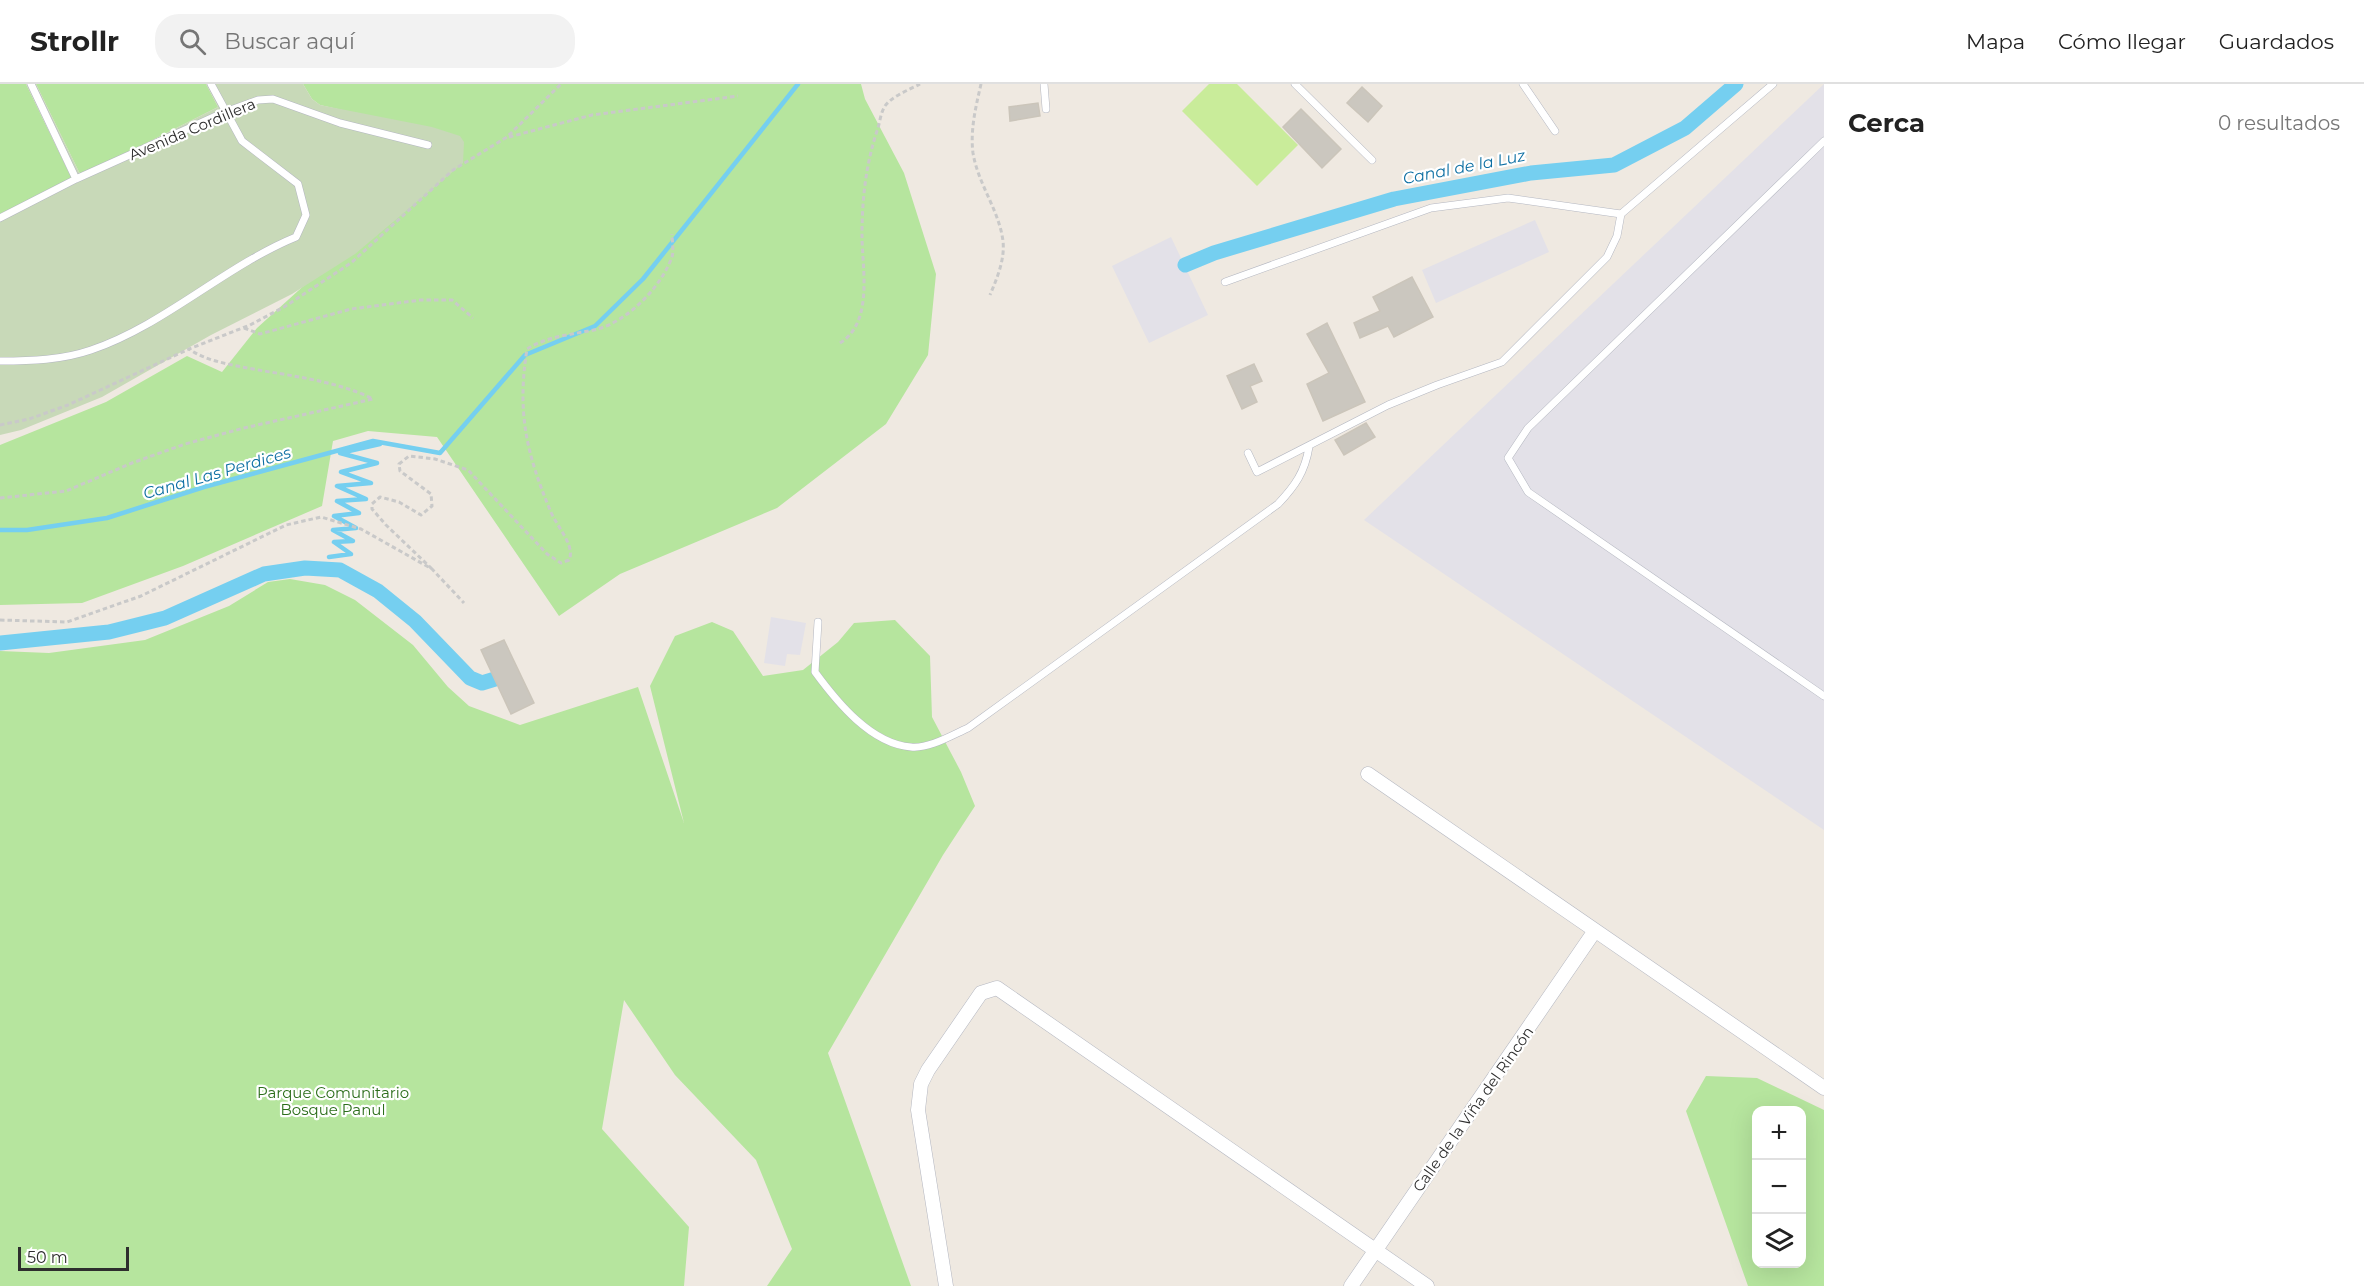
<!DOCTYPE html>
<html lang="es">
<head>
<meta charset="utf-8">
<style>
  :root { --surface:#fff; --page:#f2f2f2; --text:#222; --muted:#767676; --line:#e0e0e0 }
  body { margin:0; font-family:Montserrat,sans-serif; background:var(--page); color:var(--text) }
  .controls { position:absolute; right:18px; bottom:18px; display:grid; overflow:hidden; border-radius:12px; box-shadow:0 6px 24px #0002 }
  .controls button { width:54px; height:54px; display:grid; place-items:center; padding:0; border:0; border-bottom:2px solid var(--line); background:var(--surface); color:var(--text); font:30px sans-serif }
  .scale { position:absolute; left:18px; bottom:15px; width:111px; box-sizing:border-box; padding-left:6px; border:3px solid #2e2e2e; border-top:0; font-size:16px; line-height:21px; white-space:nowrap; color:#2e2e2e; -webkit-text-stroke:4px #fff; paint-order:stroke }
  .list { margin:0; padding:0; list-style:none }
  h2 { display:flex; justify-content:space-between; align-items:center; height:78px; margin:0; padding:0 24px; font-size:26px }
  h2 small { font-size:20px; font-weight:400; color:var(--muted) }
  .icon { flex:none; width:33px; height:33px; fill:none; stroke:currentColor; stroke-width:2; stroke-linecap:round; stroke-linejoin:round }
  .map { position:relative; flex:none; width:1824px; height:1202px; overflow:hidden }
  header { display:flex; align-items:center; gap:36px; box-sizing:border-box; height:84px; padding:0 30px; background:var(--surface); border-bottom:2px solid var(--line) }
  header strong { font-size:28px }
  nav { display:flex; gap:33px; margin-inline-start:auto; font-size:21px }
  .search { width:420px; height:54px; background:var(--page); display:flex; align-items:center; gap:15px; box-sizing:border-box; padding:0 21px; border-radius:24px; color:var(--muted); font-size:22px }
  main { display:flex }
  aside { flex:1; background:var(--surface) }
  .map>svg:first-child { display:block }
  .industrial { fill:#e3e1e8 }
  .green { fill:#b6e59e; fill-rule:evenodd }
  .cemetery { fill:#c8d9b8 }
  .pitch { fill:#c9ec9a }
  .lines { fill:none; stroke-linecap:round; stroke-linejoin:round }
  .stream { stroke:#75cff0; stroke-width:4.5 }
  .canal { stroke:#75cff0; stroke-width:15 }
  .building { fill:#cbc7bf; stroke:#cbc5ba; stroke-width:1.5 }
  .service-casing { stroke:#b4b7c1; stroke-width:8 }
  .minor-casing { stroke:#b4b7c1; stroke-width:15 }
  .path { stroke:#c9c9c9; stroke-width:3; stroke-dasharray:4.5 3; stroke-linecap:butt }
  .service { stroke:#fff; stroke-width:7 }
  .minor { stroke:#fff; stroke-width:14 }
  .labels { text-anchor:middle; dominant-baseline:central; stroke-width:4.5; stroke-linejoin:round; paint-order:stroke }
  .street-label { font-size:15px; fill:#2e2e2e; stroke:#fff }
  .park-label { font-size:15px; fill:#2c6e1b; stroke:#fff }
  .water-label { font-size:16px; font-style:italic; fill:#0d6fa3; stroke:#fff }
</style>
</head>
<body>
<header>
<strong>Strollr</strong>
<div class="search"><svg class="icon" aria-label="search" viewBox="0 0 24 24"><circle cx="10" cy="10" r="6"/><path d="M15 15l6 6"/></svg>Buscar aquí</div>
<nav><a>Mapa</a><a>Cómo llegar</a><a>Guardados</a></nav>
</header>
<main>
<div class="map">
<svg width="1824" height="1202" viewBox="0 0 1824 1202">
  <rect width="100%" height="100%" fill="#efe9e1"/>
  <path class="industrial" d="M 1824,0 L 1824,746 L 1364,436 Z
    M 1535,136 L 1549,168 L 1436,219 L 1422,186 Z
    M 1171,153 L 1208,231 L 1149,259 L 1112,182 Z
    M 771,533 L 806,539 L 800,571 L 787,570 L 785,582 L 764,579 Z"/>
  <path class="green" d="M 0,0 L 26,0 L 73,97 L 0,134 Z
    M 36,0 L 206,0 L 218,23 L 81,92 Z
    M 303,0 L 861,0 L 865,15 L 904,89 L 936,190 L 928,271 L 886,340 L 777,424 L 620,490 L 559,532 L 437,353 L 368,347 L 333,357 L 322,422 L 183,482 L 82,519 L 0,521 L 0,361 L 106,318 L 187,272 L 222,288 L 257,244 L 330,178 L 395,38 L 320,21 L 312,15 Z
    M 290,495 L 325,501 L 355,516 L 413,561 L 448,603 L 469,622 L 520,641 L 638,603 L 684,739 L 650,602 L 675,552 L 712,538 L 733,547 L 763,592 L 803,586 L 838,558 L 854,539 L 895,536 L 930,572 L 932,633 L 961,688 L 975,722 L 943,771 L 828,969 L 911,1202 L 767,1202 L 792,1165 L 756,1076 L 675,991 L 624,916 L 602,1045 L 689,1143 L 684,1202 L 0,1202 L 0,567 L 49,569 L 145,556 L 229,522 L 268,498 Z
    M 1706,992 L 1757,994 L 1824,1026 L 1824,1202 L 1748,1202 L 1686,1027 ZM 1756,1026 L 1802,1026 L 1802,1180 L 1756,1180 Z"/>
  <path class="cemetery" d="M 26,0 L 36,0 L 81,92 L 218,23 L 206,0 L 303,0 L 312,15 L 320,21 L 432,43 L 460,52 L 464,58 L 463,79 L 355,170 L 292,210 L 211,251 L 102,313 L 21,346 L 0,351 L 0,134 L 73,97 Z"/>
  <path class="pitch" d="M 1209,0 L 1237,0 L 1298,61 L 1257,102 L 1182,27 Z"/>
  <g class="lines">
    <path class="stream" d="M 0,446 L 27,446 L 107,434 L 204,403 L 373,357 L 440,369 L 525,271 L 595,242 L 643,195 L 798,0
      M 329,473 L 351,470 L 334,458 L 353,457 L 333,446 L 356,444 L 334,432 L 359,429 L 337,417 L 366,415 L 337,402 L 371,399 L 341,388 L 377,379 L 340,369 L 380,360"/>
    <path class="canal" d="M 1185,181 L 1214,169 L 1394,115 L 1531,89 L 1614,81 L 1685,44 L 1736,0
      M 0,559 L 109,548 L 165,534 L 264,490 L 305,484 L 340,486 L 378,507 L 415,537 L 470,594 L 482,599 L 495,595"/>
  </g>
  <path class="building" d="M 1362,3 L 1382,22 L 1368,38 L 1347,19 Z
    M 1038,19 L 1040,32 L 1010,37 L 1009,23 Z
    M 1301,25 L 1341,65 L 1322,84 L 1283,43 Z
    M 1412,193 L 1433,233 L 1394,253 L 1388,242 L 1360,254 L 1354,239 L 1380,227 L 1373,213 Z
    M 1327,239 L 1365,318 L 1323,337 L 1307,300 L 1329,289 L 1307,250 Z
    M 1254,280 L 1262,297 L 1250,302 L 1257,318 L 1242,325 L 1227,292 Z
    M 1366,339 L 1375,353 L 1344,371 L 1335,356 Z
    M 504,556 L 534,619 L 511,630 L 481,566 Z"/>
  <g class="lines">
    <defs>
      <path id="service" d="M 31,0 L 76,95
        M 1044,0 L 1046,25
        M 1295,0 L 1372,76
        M 1523,0 L 1555,47
        M 1824,57 L 1528,344 L 1508,374 L 1528,408 L 1824,612
        M 0,134 L 76,95 L 225,28 L 258,16 L 273,15 L 340,39 L 428,61
        M 1225,198 L 1431,124 L 1508,114 L 1621,130
        M 0,277 C 31,277 62,276 91,266 C 163,242 225,182 296,153 L 306,131 L 298,100 L 242,57 L 211,0
        M 1248,369 L 1257,388 L 1388,321 L 1437,301 L 1502,278 L 1607,173 L 1617,152 L 1621,130 L 1773,0
        M 818,538 L 815,588 C 837,618 871,660 911,663 C 929,665 952,651 968,644 L 1278,420 C 1295,402 1305,388 1309,363"/>
      <path id="minor" d="M 1368,690 L 1824,1004
        M 946,1202 L 918,1026 L 921,1000 L 928,986 L 981,909 L 997,904 L 1427,1202
        M 1351,1202 L 1594,848"/>
    </defs>
    <use href="#service" class="service-casing"/>
    <use href="#minor" class="minor-casing"/>
    <path class="path" d="M 981,0 C 976,22 970,46 973,69 C 978,100 999,126 1003,157 C 1005,176 997,194 990,211
      M 509,53 L 592,31 L 738,12
      M 244,244 L 260,250 L 351,225 L 421,216 L 452,216 L 473,234
      M 840,259 C 874,238 862,183 862,152 C 862,114 866,79 878,44 C 880,37 881,28 885,22 C 892,12 909,6 920,0
      M 0,341 L 29,335 L 68,321 L 189,265
      M 0,414 L 66,407 L 132,379 L 185,360 L 244,344 L 373,315 C 336,296 283,291 242,283 C 223,279 205,276 189,265 L 250,241 L 284,223 L 351,179 L 453,86 L 507,53 L 561,0
      M 432,485 L 386,441 L 372,425 L 372,420 L 380,413 L 399,418 L 421,431 L 432,422 L 431,410 L 400,387 L 399,380 L 409,372 L 435,375 L 468,386 L 547,470 L 561,479 L 569,476 C 576,462 555,440 550,426 C 526,368 517,328 527,265 C 549,251 573,251 598,245 C 629,236 661,203 672,173 C 674,166 672,157 672,150
      M 0,536 L 67,538 L 141,512 L 286,441 L 321,433 L 361,445 L 432,485 L 464,519"/>
    <use href="#service" class="service"/>
    <use href="#minor" class="minor"/>
  </g>
  <g class="labels">
    <g class="street-label">
      <text transform="translate(192 45) rotate(-23)">Avenida Cordillera</text>
      <text transform="translate(1473 1025) rotate(-55)">Calle de la Viña del Rincón</text>
    </g>
    <g class="park-label">
      <text x="333" y="1008">Parque Comunitario<tspan x="333" dy="17">Bosque Panul</tspan></text>
    </g>
    <g class="water-label">
      <text transform="translate(1464 83) rotate(-11)">Canal de la Luz</text>
      <text transform="translate(217 389) rotate(-16)">Canal Las Perdices</text>
    </g>
  </g>
</svg>
<div class="controls">
<button>+</button>
<button>−</button>
<button><svg class="icon" aria-label="layers" viewBox="0 0 24 24"><path d="M12 4l9 5-9 5-9-5zM3 14l9 5 9-5"/></svg></button>
</div>
<div class="scale">50 m</div>
</div>
<aside>
<h2>Cerca<small>0 resultados</small></h2>
<ul class="list">
</ul>
</aside>
</main>
</body>
</html>
